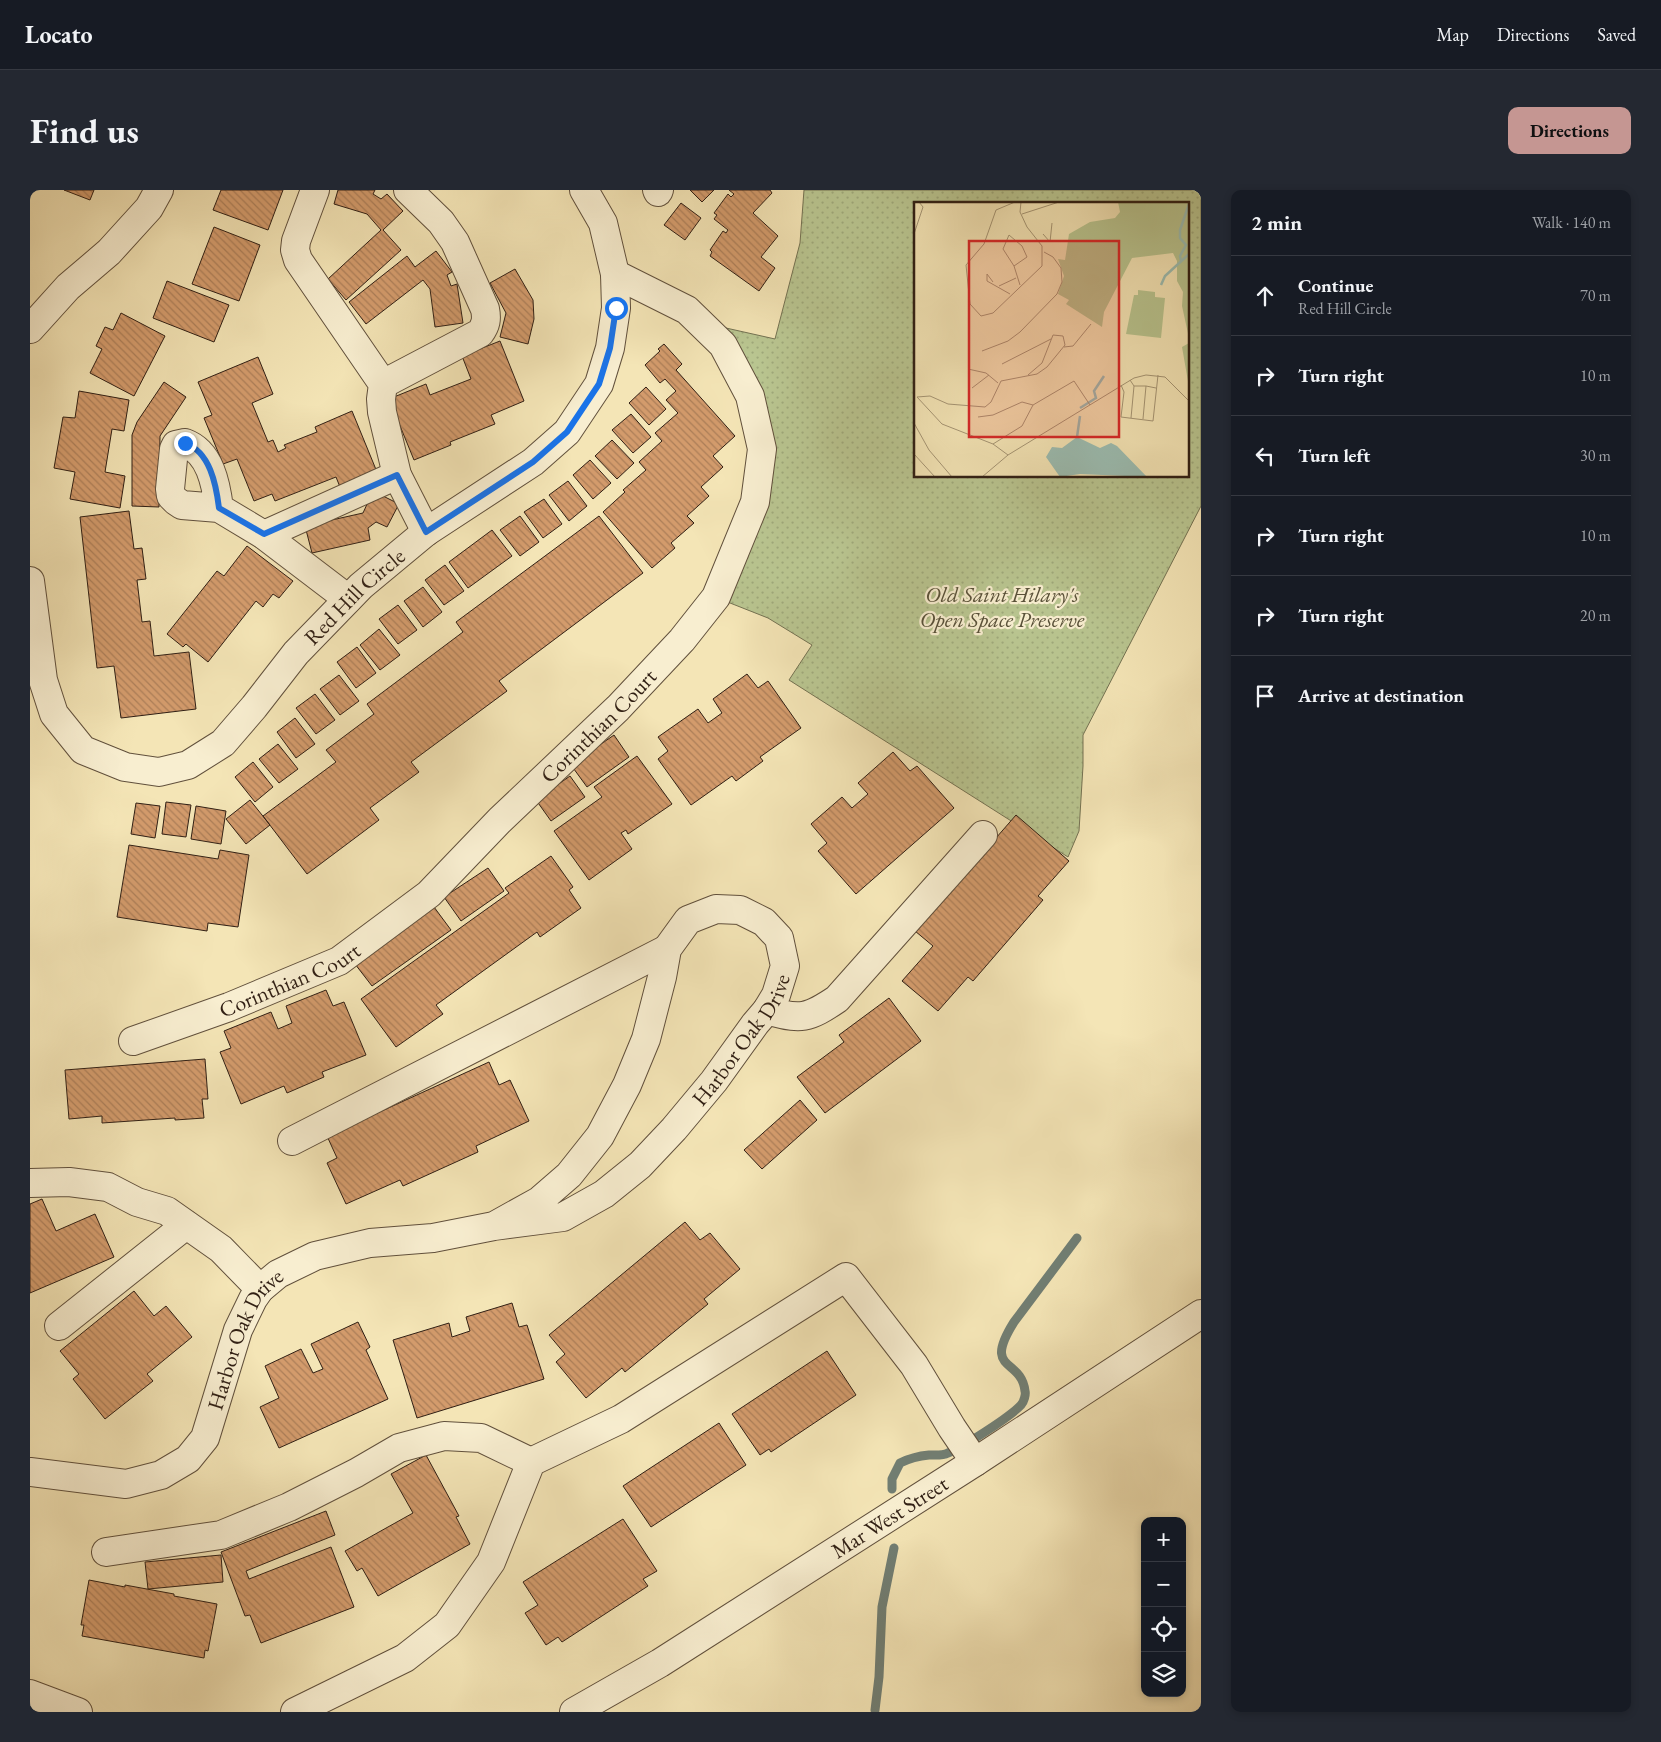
<!DOCTYPE html>
<html lang="en">
<head>
<meta charset="utf-8">
<style>
  :root { --surface:#171b24; --page:#242831; --text:#f1f3f6; --muted:#9ea1a6; --line:#363941; --accent:#c59692 }
  body { margin:0; font-family:"EB Garamond",serif; background:var(--page); color:var(--text) }
  .controls { position:absolute; right:15px; bottom:15px; display:grid; overflow:hidden; border-radius:10px; box-shadow:0 2px 8px #0003 }
  .controls button { width:45px; height:45px; display:grid; place-items:center; padding:0; border:0; border-bottom:1px solid var(--line); background:var(--surface); color:var(--text); font:25px sans-serif }
  .stop { position:absolute; width:15px; height:15px; margin:-11px; border:4px solid #1a73e8; border-radius:50%; background:#fff }
  .stop.end { background:#1a73e8; border-color:#fff; box-shadow:0 1px 5px #0008 }
  .list { margin:0; padding:0; list-style:none }
  h2 { display:flex; justify-content:space-between; align-items:center; height:65px; margin:0; padding:0 20px; font-size:21px }
  h2 small { font-size:16px; font-weight:400; color:var(--muted) }
  .list li { display:grid; grid-template-columns:32px 1fr auto; gap:15px; align-items:center; box-sizing:border-box; height:80px; padding:0 20px; border-top:1px solid var(--line) }
  .list b { display:block; font-size:19px; white-space:nowrap }
  .list p { margin:0; font-size:16px; white-space:nowrap; color:var(--muted) }
  .list em { font-size:16px; font-style:normal; color:var(--muted) }
  .icon { flex:none; width:28px; height:28px; fill:none; stroke:currentColor; stroke-width:2; stroke-linecap:round; stroke-linejoin:round }
  .map { position:relative; flex:none; width:1171px; height:1522px; overflow:hidden; border-radius:10px }
  header { display:flex; align-items:center; gap:30px; box-sizing:border-box; height:70px; padding:0 25px; background:var(--surface); border-bottom:1px solid var(--line) }
  header strong { font-size:24px }
  nav { display:flex; gap:28px; margin-inline-start:auto; font-size:18px }
  .intro { display:flex; align-items:center; justify-content:space-between; box-sizing:border-box; height:120px; padding:0 30px }
  h1 { margin:0; font-size:35px }
  .button { padding:12px 22px; border-radius:10px; background:var(--accent); color:#111; font-size:18px; font-weight:700 }
  main { display:flex; gap:30px; padding:0 30px }
  aside { flex:1; background:var(--surface); border-radius:10px; box-shadow:0 2px 8px #0003 }
  .map>svg:first-child { display:block }
  .green { fill:url(#green-dots); stroke:#747252; fill-rule:evenodd }
  .lines { fill:none; stroke-linecap:round; stroke-linejoin:round }
  .stream { stroke:#717e73; stroke-width:9 }
  .building { fill:url(#building-back-hatch); stroke:#301f14 }
  .minor-casing { stroke:#61503c; stroke-width:30 }
  .minor { stroke:#f8eed0; stroke-width:28 }
  .route { stroke:#1a73e8; stroke-width:6 }
  .labels { text-anchor:middle; dominant-baseline:central; stroke-width:4.5; stroke-linejoin:round; paint-order:stroke }
  .park-label { font-size:22px; font-style:italic; fill:#595139; stroke:#f8eed0 }
  .street-label { font-size:22px; fill:#301f14; stroke:#f8eed0 }
  .inset-river { fill:none; stroke:#9cbeb3; stroke-width:2.5 }
  .inset-road { fill:none; stroke:#a69675; stroke-width:1 }
  .view { fill:#d62828; fill-opacity:0.15; stroke:#d62828; stroke-width:2.5 }
  .inset-edge { fill:none; stroke:#301f14; stroke-width:2.5 }
</style>
</head>
<body>
<header>
<strong>Locato</strong>
<nav><a>Map</a><a>Directions</a><a>Saved</a></nav>
</header>
<div class="intro"><h1>Find us</h1><a class="button">Directions</a></div>
<main>
<div class="map">
<svg width="1171" height="1522" viewBox="0 0 1171 1522">
  <defs>
    <pattern id="green-dots" width="8" height="8" patternUnits="userSpaceOnUse" patternTransform="scale(1.25)"><rect width="8" height="8" fill="#b9c590"/><path d="M2 2h.1M6 6h.1" fill="none" stroke="#9fa97b" stroke-width="1.8" stroke-linecap="round"/></pattern>
    <pattern id="building-back-hatch" width="6" height="6" patternUnits="userSpaceOnUse" patternTransform="scale(1.25)"><rect width="6" height="6" fill="#d39b6c"/><path d="M-1 5l2 2M0 0l6 6M5-1l2 2" fill="none" stroke="#ac7e58"/></pattern>
  </defs>
  <rect width="100%" height="100%" fill="#f4e5b6"/>
  <filter id="stains"><feTurbulence type="fractalNoise" baseFrequency=".004" numOctaves="4"/><feColorMatrix values="0 0 0 0 .2 0 0 0 0 .09 0 0 0 0 .02 0 0 0 .5 -.17"/></filter>
  <radialGradient id="worn" r=".72"><stop offset=".6" stop-color="#630" stop-opacity="0"/><stop offset="1" stop-color="#630" stop-opacity=".3"/></radialGradient>
  <path class="green" d="M 774,0 L 1171,0 L 1171,316 L 1053,545 L 1053,576 L 1049,641 L 1038,667 L 759,490 L 782,455 L 738,428 L 695,411 L 731,312 L 724,193 L 696,138 L 745,149 L 770,53 ZM 885,14 L 1157,14 L 1157,286 L 885,286 Z"/>
  <g class="lines">
    <path class="stream" d="M 862,1299 L 862,1289 L 870,1273 C 880,1268 888,1266 899,1265 C 905,1265 912,1266 918,1263 C 933,1257 980,1227 991,1215 C 994,1212 996,1204 995,1201 C 991,1167 952,1183 984,1132 L 1047,1048
      M 845,1520 L 849,1487 L 852,1417 L 864,1358"/>
  </g>
  <path class="building" d="M 34,0 L 64,0 L 60,10 Z
    M 191,0 L 253,0 L 238,40 L 183,20 Z
    M 308,0 L 345,0 L 343,4 L 351,9 L 357,4 L 373,21 L 353,40 L 371,60 L 316,110 L 298,89 L 351,40 L 337,24 L 304,14 Z
    M 660,0 L 684,0 L 672,12 Z
    M 699,0 L 740,0 L 742,3 L 723,23 L 748,46 L 731,67 L 745,78 L 729,101 L 680,66 L 682,62 L 680,60 L 693,41 L 696,43 L 698,40 L 684,29 L 687,25 L 684,23 L 698,4 L 701,7 L 704,4 Z
    M 651,13 L 671,28 L 655,50 L 634,35 Z
    M 184,37 L 230,55 L 209,111 L 162,94 Z
    M 406,61 L 422,82 L 417,85 L 421,96 L 427,94 L 433,133 L 405,137 L 400,99 L 393,90 L 336,134 L 319,112 L 377,66 L 385,77 Z
    M 485,79 L 503,110 L 504,129 L 498,154 L 470,147 L 476,123 L 460,93 Z
    M 137,91 L 199,115 L 184,152 L 123,128 Z
    M 91,123 L 135,146 L 104,206 L 60,183 L 72,159 L 66,156 L 75,137 L 83,140 Z
    M 470,151 L 494,211 L 461,225 L 465,234 L 420,252 L 421,255 L 384,270 L 359,209 L 396,194 L 400,205 L 441,189 L 432,166 Z
    M 634,154 L 652,174 L 646,180 L 705,246 L 683,266 L 693,277 L 671,297 L 679,306 L 657,326 L 664,333 L 641,353 L 645,358 L 622,378 L 573,322 L 595,302 L 593,300 L 616,280 L 609,272 L 632,251 L 625,243 L 648,223 L 636,210 L 646,201 L 635,189 L 630,193 L 615,175 L 630,161 L 628,159 Z
    M 228,167 L 243,204 L 222,213 L 238,252 L 243,250 L 248,262 L 256,258 L 254,255 L 287,242 L 285,237 L 322,221 L 347,282 L 310,297 L 306,287 L 245,311 L 242,304 L 224,311 L 207,269 L 193,274 L 174,228 L 182,225 L 168,192 Z
    M 134,192 L 156,207 L 130,246 L 129,317 L 102,316 L 102,245 L 107,232 Z
    M 616,197 L 636,219 L 619,235 L 599,213 Z
    M 49,201 L 99,210 L 94,241 L 82,239 L 75,282 L 95,286 L 90,318 L 40,309 L 45,282 L 24,278 L 33,227 L 45,228 Z
    M 601,224 L 621,247 L 603,263 L 582,240 Z
    M 582,250 L 604,273 L 587,289 L 565,266 Z
    M 560,270 L 581,293 L 563,309 L 543,285 Z
    M 538,291 L 557,316 L 539,331 L 519,305 Z
    M 343,301 L 369,314 L 357,337 L 346,332 L 338,338 L 340,350 L 282,363 L 275,336 L 333,323 Z
    M 514,309 L 532,334 L 513,348 L 494,322 Z
    M 99,321 L 104,359 L 112,358 L 116,389 L 107,390 L 112,432 L 120,431 L 124,466 L 159,462 L 166,519 L 91,528 L 84,476 L 67,478 L 50,327 Z
    M 490,326 L 509,352 L 490,366 L 470,340 Z
    M 569,326 L 613,383 L 469,491 L 477,501 L 381,572 L 389,582 L 340,618 L 349,630 L 277,684 L 233,626 L 306,572 L 296,560 L 344,524 L 337,514 L 433,442 L 426,432 Z
    M 462,340 L 482,366 L 438,398 L 419,372 Z
    M 217,356 L 263,391 L 249,408 L 243,404 L 233,417 L 226,411 L 178,472 L 156,454 L 153,457 L 137,444 L 187,381 L 194,386 Z
    M 415,375 L 434,401 L 414,415 L 395,390 Z
    M 393,397 L 412,422 L 393,437 L 374,411 Z
    M 368,415 L 387,440 L 368,454 L 349,429 Z
    M 349,439 L 370,465 L 350,480 L 330,455 Z
    M 327,457 L 346,483 L 326,498 L 307,472 Z
    M 717,484 L 728,498 L 738,491 L 771,538 L 730,567 L 733,571 L 706,591 L 702,586 L 661,615 L 628,569 L 638,561 L 628,547 L 668,519 L 678,533 L 692,523 L 683,509 Z
    M 309,485 L 329,511 L 310,525 L 290,499 Z
    M 285,504 L 305,530 L 286,544 L 266,518 Z
    M 265,528 L 285,554 L 266,568 L 247,542 Z
    M 584,545 L 599,567 L 557,597 L 541,575 Z
    M 248,554 L 268,579 L 249,593 L 229,569 Z
    M 863,562 L 880,581 L 887,576 L 924,618 L 826,704 L 788,661 L 797,653 L 781,634 L 812,607 L 822,618 L 838,604 L 828,593 Z
    M 607,566 L 642,614 L 598,644 L 596,640 L 591,643 L 602,659 L 559,690 L 524,641 L 572,607 L 564,597 Z
    M 223,572 L 243,597 L 225,612 L 205,587 Z
    M 540,586 L 555,607 L 521,631 L 506,610 Z
    M 220,610 L 240,635 L 216,654 L 196,629 Z
    M 136,612 L 161,615 L 156,647 L 132,644 Z
    M 106,613 L 130,616 L 125,648 L 101,644 Z
    M 166,616 L 196,621 L 191,654 L 161,649 Z
    M 986,625 L 1039,671 L 1008,706 L 1013,710 L 943,791 L 938,787 L 908,821 L 872,791 L 903,756 L 885,741 Z
    M 99,655 L 188,669 L 190,660 L 219,665 L 208,737 L 178,733 L 177,741 L 87,727 Z
    M 521,666 L 543,697 L 539,700 L 551,718 L 510,747 L 507,742 L 406,815 L 413,824 L 366,857 L 331,809 L 479,703 L 475,698 Z
    M 458,678 L 474,701 L 431,731 L 414,707 Z
    M 404,717 L 421,740 L 342,796 L 325,774 Z
    M 296,800 L 303,816 L 314,812 L 336,865 L 292,882 L 294,887 L 257,903 L 254,896 L 211,914 L 190,862 L 201,858 L 194,841 L 241,822 L 248,839 L 262,833 L 256,816 Z
    M 859,808 L 891,851 L 795,923 L 767,887 L 814,852 L 809,845 Z
    M 175,869 L 178,909 L 172,909 L 174,928 L 145,930 L 145,928 L 72,933 L 72,926 L 39,929 L 35,880 Z
    M 459,872 L 469,895 L 480,890 L 499,931 L 446,956 L 448,962 L 373,996 L 370,990 L 316,1014 L 297,973 L 307,968 L 297,946 Z
    M 770,910 L 787,930 L 732,979 L 714,960 Z
    M 12,1009 L 26,1041 L 65,1024 L 84,1067 L 0,1103 L 0,1014 Z
    M 655,1032 L 670,1050 L 680,1043 L 710,1079 L 674,1109 L 678,1114 L 595,1182 L 592,1178 L 556,1208 L 526,1172 L 535,1164 L 519,1145 Z
    M 104,1101 L 124,1126 L 136,1116 L 162,1147 L 117,1184 L 123,1191 L 75,1229 L 43,1189 L 49,1184 L 30,1161 Z
    M 482,1113 L 489,1137 L 497,1135 L 514,1189 L 387,1228 L 363,1150 L 419,1133 L 422,1147 L 440,1141 L 436,1127 Z
    M 328,1132 L 340,1157 L 336,1160 L 358,1209 L 249,1258 L 230,1217 L 249,1208 L 235,1176 L 271,1159 L 283,1183 L 293,1179 L 281,1154 Z
    M 797,1161 L 826,1205 L 741,1262 L 739,1259 L 730,1265 L 702,1224 Z
    M 689,1233 L 716,1275 L 621,1337 L 593,1296 Z
    M 396,1265 L 429,1326 L 426,1327 L 440,1354 L 348,1406 L 332,1378 L 327,1381 L 315,1361 L 383,1323 L 361,1284 Z
    M 296,1321 L 305,1345 L 216,1381 L 219,1389 L 301,1357 L 324,1417 L 231,1453 L 220,1425 L 215,1426 L 191,1362 Z
    M 593,1329 L 627,1381 L 613,1389 L 618,1396 L 532,1452 L 528,1447 L 516,1455 L 495,1423 L 508,1415 L 493,1392 Z
    M 191,1365 L 193,1392 L 118,1399 L 115,1372 Z
    M 59,1390 L 95,1397 L 95,1395 L 144,1404 L 144,1406 L 187,1414 L 178,1461 L 175,1460 L 174,1468 L 52,1446 L 54,1435 L 51,1435 Z"/>
  <g class="lines">
    <defs>
      <g id="minor">
        <path d="M 285,0 L 266,51 L 265,60 L 268,70 L 353,194 L 351,209 L 352,222 L 367,285 L 396,342"/>
        <path d="M 627,0 L 628,2 L 629,0"/>
        <path d="M 0,139 L 38,97 L 79,62 L 119,18 L 129,0"/>
        <path d="M 353,194 L 450,143 C 456,135 457,129 455,119 L 425,52 L 411,32 L 378,0"/>
        <path d="M 189,318 C 186,294 180,262 155,253 L 146,255 L 144,259 L 140,299 L 141,306 L 146,311 L 152,315 L 189,318 L 234,345 L 318,409"/>
        <path d="M 234,345 L 367,285"/>
        <path id="s1" d="M 0,391 L 13,490 L 24,524 L 53,560 L 95,577 L 129,582 L 158,575 L 193,553 L 224,517 L 266,463 L 331,396 L 396,342 L 503,272 L 537,242 L 569,194 L 580,158 L 586,118 L 585,84 L 573,33 L 554,0"/>
        <path d="M 737,820 C 770,831 779,828 807,809 L 953,645"/>
        <path id="s2" d="M 103,851 L 199,817 L 309,771 L 399,704 L 470,630 L 588,518 L 652,450 L 686,407 L 725,312 L 732,259 L 720,206 L 693,155 L 657,120 L 585,84"/>
        <path d="M 262,951 L 637,759"/>
        <path d="M 0,993 L 39,992 L 78,997 L 107,1012 L 137,1021 L 191,1059 L 230,1099"/>
        <path d="M 29,1136 L 156,1035"/>
        <path id="s3" d="M 0,1282 L 96,1294 L 131,1285 L 158,1269 L 175,1248 L 208,1140 L 223,1109 L 230,1099 L 248,1084 L 285,1066 L 340,1053 L 403,1048 L 464,1036 L 533,1027 L 574,1004 L 610,975 L 644,939 L 684,891 L 725,834 L 737,820 L 746,805 L 755,776 L 749,748 L 734,732 L 710,720 L 686,719 L 658,730 L 637,759 L 632,787 L 616,849 L 597,895 L 570,946 L 539,985 L 509,1011 L 464,1036"/>
        <path d="M 76,1362 L 191,1345 L 259,1317 L 326,1283 L 369,1258 L 414,1246 L 451,1248 L 501,1272"/>
        <path d="M 0,1504 L 48,1522"/>
        <path d="M 265,1522 L 375,1468 L 417,1435 L 461,1372 L 501,1272 L 591,1229 L 816,1087 L 884,1175 L 922,1238 L 945,1272"/>
        <path id="s4" d="M 544,1522 L 630,1473 L 945,1272 L 1171,1124"/>
      </g>
    </defs>
    <use href="#minor" class="minor-casing"/>
    <use href="#minor" class="minor"/>
  </g>
  <g class="lines">
    <path class="route" d="M 155,253 C 180,262 186,294 189,318 L 234,344 L 367,285 L 396,342 L 503,272 L 537,242 L 569,194 L 580,158 L 586,118"/>
  </g>
  <g class="labels">
    <g class="park-label">
      <text x="972" y="404">Old Saint Hilary's<tspan x="972" dy="25">Open Space Preserve</tspan></text>
    </g>
    <g class="street-label">
      <text stroke="none"><textPath href="#s1" startOffset="530">Red Hill Circle</textPath></text>
      <text stroke="none"><textPath href="#s2" startOffset="572">Corinthian Court</textPath></text>
      <text stroke="none"><textPath href="#s2" startOffset="168">Corinthian Court</textPath></text>
      <text stroke="none"><textPath href="#s3" startOffset="922">Harbor Oak Drive</textPath></text>
      <text stroke="none"><textPath href="#s3" startOffset="299">Harbor Oak Drive</textPath></text>
      <text stroke="none"><textPath href="#s4" startOffset="371">Mar West Street</textPath></text>
    </g>
  </g>
  <g transform="translate(884 12)">
    <rect width="275" height="275" fill="#f4e5b6"/>
    <path d="M 204,0 L 275,0 L 275,136 L 268,104 L 269,90 L 263,79 L 263,59 L 259,51 L 218,56 L 190,110 L 188,125 L 152,102 L 155,98 L 144,92 L 150,74 L 144,57 L 151,58 L 155,32 L 176,20 L 201,16 L 206,10 ZM 275,141 L 275,185 L 268,145 Z" fill="#b9c590"/>
    <path d="M 224,88 L 241,90 L 241,95 L 251,96 L 247,136 L 212,132 L 220,93 L 224,93 Z" fill="#b9c590"/>
    <path d="M 163,235 L 186,246 L 197,241 L 203,244 L 233,275 L 166,272 L 146,275 L 132,255 L 138,245 L 148,246 Z" fill="#9cbeb3"/>
    <path class="inset-river" d="M 267,59 L 266,54 L 272,43 L 266,36 L 266,28 L 275,2M 247,83 L 251,74 L 275,52M 166,206 L 182,196 L 180,189 L 190,174M 163,235 L 166,214"/>
    <path class="inset-road" d="M 101,0 L 82,8 L 70,42 L 52,63 L 56,102 L 67,114 L 79,111 L 128,64 L 128,44 L 113,25 L 106,10 L 107,0M 108,12 L 145,0M 0,32 L 9,5 L 5,0M 129,32 L 136,40 L 138,21M 100,64 L 113,55 L 108,44 L 95,33 L 89,47 L 100,64 L 106,83M 79,80 L 73,72 L 73,79 L 96,92M 85,84 L 102,76M 150,145 L 159,144 L 177,122M 68,149 L 94,139 L 106,130 L 143,92 L 148,80 L 147,66 L 139,55 L 130,50M 88,162 L 137,137M 54,167 L 72,171 L 84,181M 216,178 L 220,184 L 232,184M 207,183 L 210,190 L 207,215 L 239,219 L 244,173M 58,186 L 75,173M 64,215 L 79,213 L 108,200 L 119,203M 217,216 L 220,184M 229,217 L 232,184 L 242,186M 0,221 L 15,248 L 38,275M 79,242 L 108,224 L 119,203 L 160,179 L 176,203M 0,252 L 21,275M 94,253 L 79,242 L 28,222 L 3,195 L 16,194 L 34,202 L 71,205 L 77,200 L 87,179 L 123,172 L 133,165 L 151,143 L 149,134 L 139,133 L 128,161 L 114,173M 68,275 L 94,253 L 220,176 L 232,173 L 251,175 L 275,199"/>
    <path class="view" d="M 55,39 L 205,39 L 205,235 L 55,235 Z"/>
    <rect width="275" height="275" class="inset-edge"/>
  </g>
  <rect width="100%" height="100%" filter="url(#stains)"/>
  <rect width="100%" height="100%" fill="url(#worn)"/>
</svg>
<div class="controls">
<button>+</button>
<button>−</button>
<button><svg class="icon" aria-label="locate" viewBox="0 0 24 24"><circle cx="12" cy="12" r="6"/><path d="M12 2v4M12 18v4M2 12h4M18 12h4"/></svg></button>
<button><svg class="icon" aria-label="layers" viewBox="0 0 24 24"><path d="M12 4l9 5-9 5-9-5zM3 14l9 5 9-5"/></svg></button>
</div>
<div class="stop" style="left:586px;top:118px"></div>
<div class="stop end" style="left:155px;top:253px"></div>
</div>
<aside>
<h2>2 min<small>Walk · 140 m</small></h2>
<ul class="list">
<li><svg class="icon" aria-label="ahead" viewBox="0 0 24 24"><path d="M12 20V5M6 11l6-6 6 6"/></svg><div><b>Continue</b><p>Red Hill Circle</p></div><em>70 m</em></li>
<li><svg class="icon" aria-label="right" viewBox="0 0 24 24"><path d="M7 20v-9h11M14 6l5 5-5 5"/></svg><div><b>Turn right</b></div><em>10 m</em></li>
<li><svg class="icon" aria-label="left" viewBox="0 0 24 24"><path d="M17 20v-9H6M10 6l-5 5 5 5"/></svg><div><b>Turn left</b></div><em>30 m</em></li>
<li><svg class="icon" aria-label="right" viewBox="0 0 24 24"><path d="M7 20v-9h11M14 6l5 5-5 5"/></svg><div><b>Turn right</b></div><em>10 m</em></li>
<li><svg class="icon" aria-label="right" viewBox="0 0 24 24"><path d="M7 20v-9h11M14 6l5 5-5 5"/></svg><div><b>Turn right</b></div><em>20 m</em></li>
<li><svg class="icon" aria-label="arrive" viewBox="0 0 24 24"><path d="M6 21V4h12l-3 4 3 4H6"/></svg><div><b>Arrive at destination</b></div></li>
</ul>
</aside>
</main>
</body>
</html>
